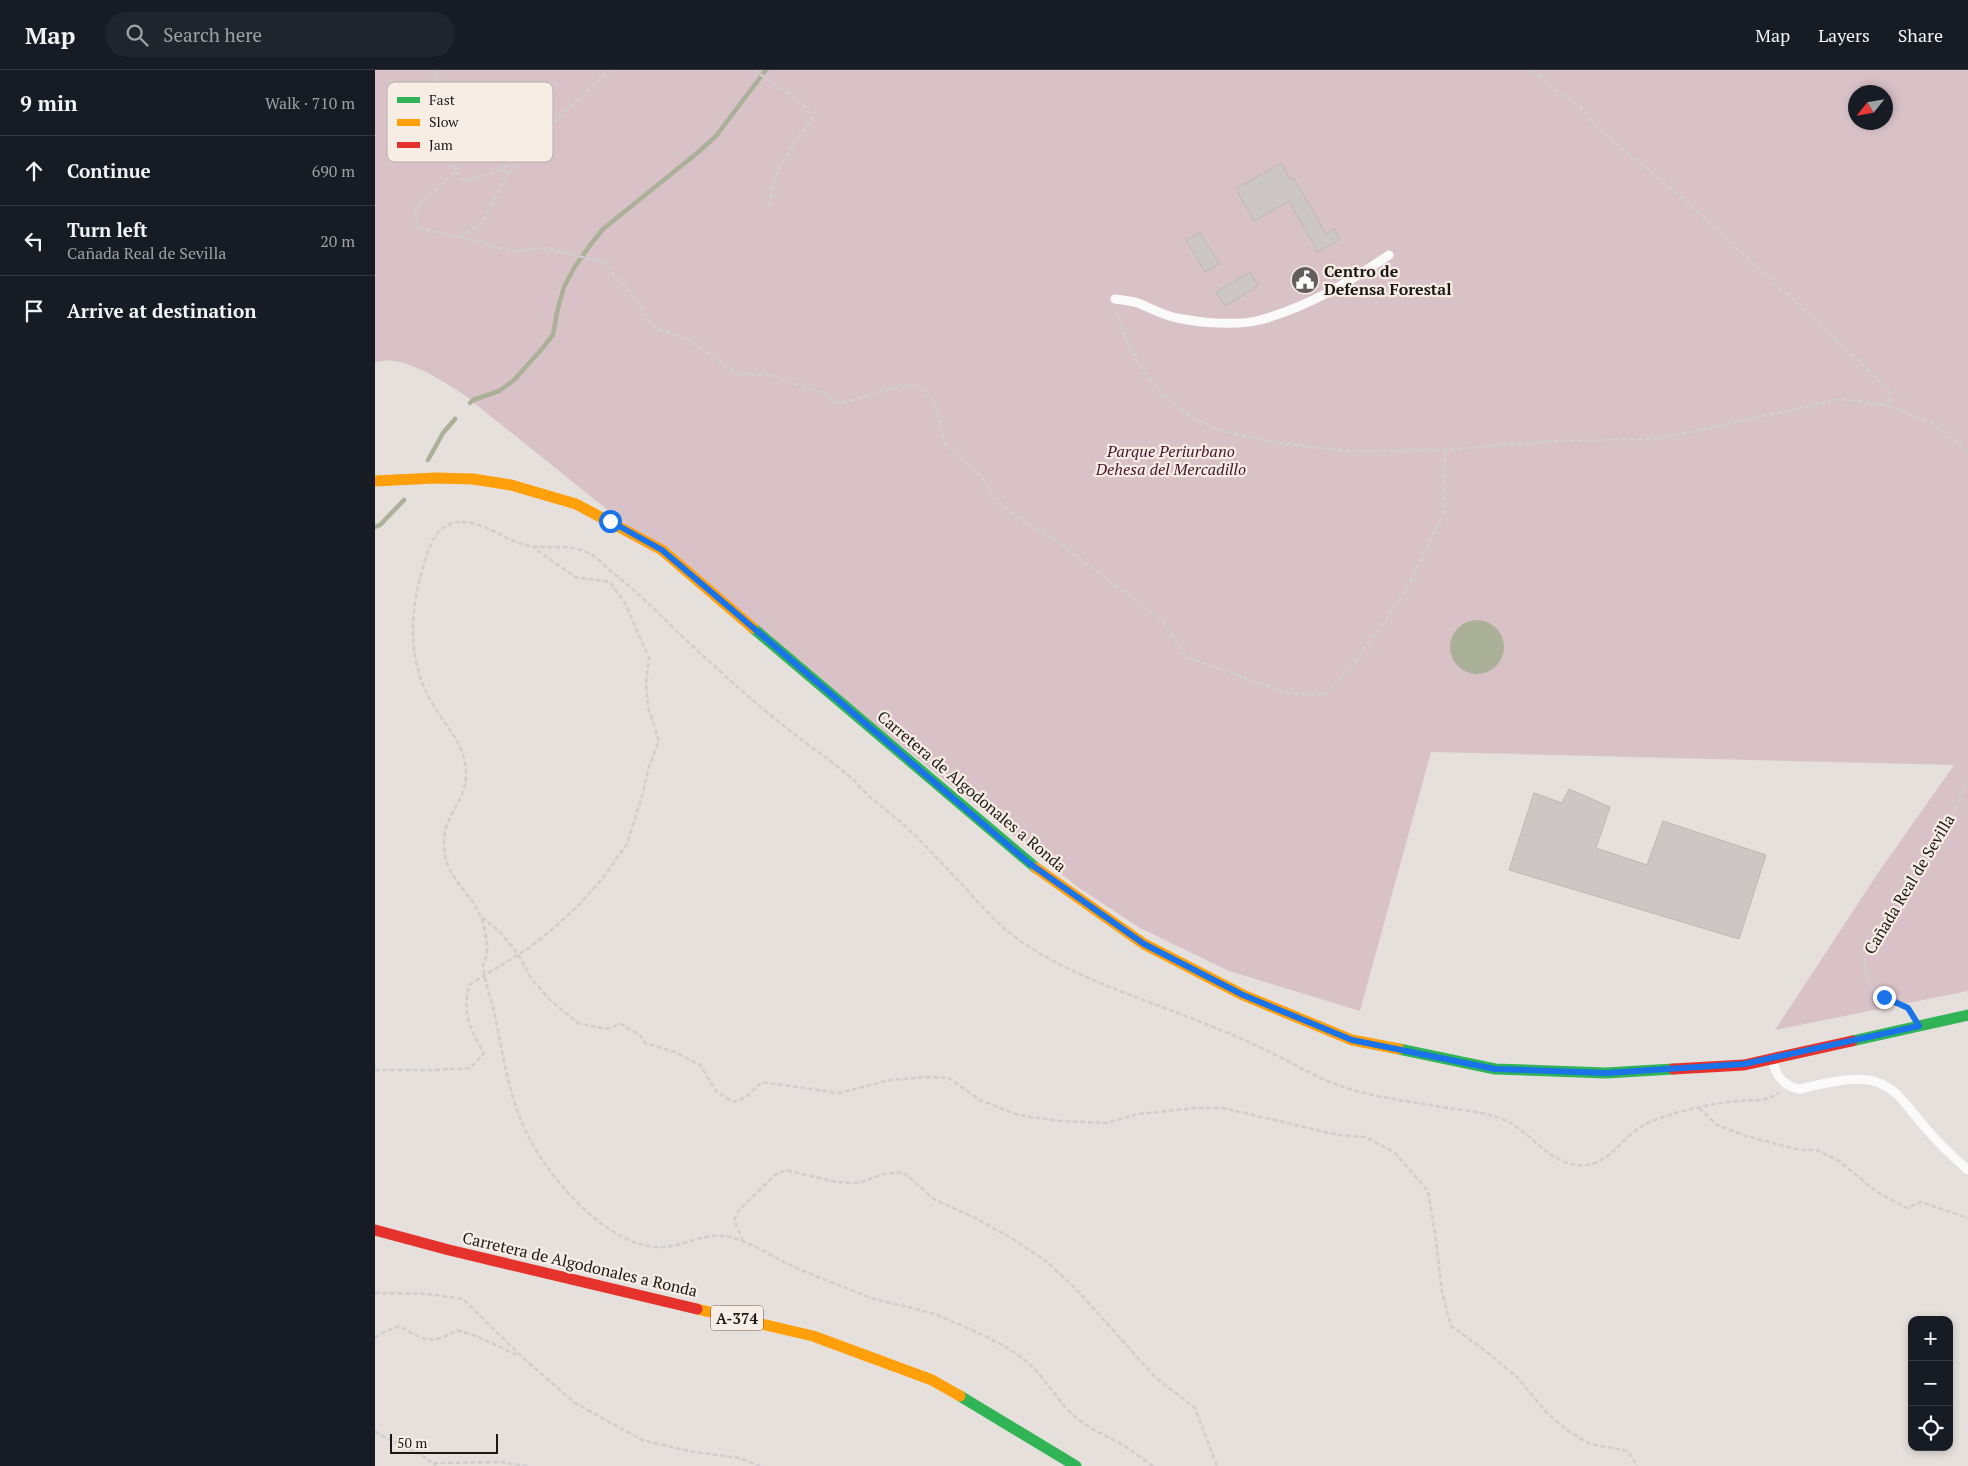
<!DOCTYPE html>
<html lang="en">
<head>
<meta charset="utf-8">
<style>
  :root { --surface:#171b24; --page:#20242c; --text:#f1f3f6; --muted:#9ea1a6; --line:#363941 }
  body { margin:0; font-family:"PT Serif",serif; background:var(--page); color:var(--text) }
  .controls { position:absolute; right:15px; bottom:15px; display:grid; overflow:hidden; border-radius:10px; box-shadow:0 2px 8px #0003 }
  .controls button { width:45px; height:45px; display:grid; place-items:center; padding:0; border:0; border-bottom:1px solid var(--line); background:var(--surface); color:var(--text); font:25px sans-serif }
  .compass { position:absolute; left:1473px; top:15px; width:45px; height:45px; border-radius:50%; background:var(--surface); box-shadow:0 2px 8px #0003; rotate:239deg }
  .scale { position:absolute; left:15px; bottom:12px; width:108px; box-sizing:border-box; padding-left:5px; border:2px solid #1c1815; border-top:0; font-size:14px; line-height:18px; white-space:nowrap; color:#1c1815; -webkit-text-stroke:4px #f7ede5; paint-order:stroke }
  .stop { position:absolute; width:15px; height:15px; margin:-11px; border:4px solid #1a73e8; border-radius:50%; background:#fff }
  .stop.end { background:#1a73e8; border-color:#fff; box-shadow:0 1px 5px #0008 }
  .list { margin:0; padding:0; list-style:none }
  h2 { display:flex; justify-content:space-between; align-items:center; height:65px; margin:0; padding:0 20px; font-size:21px }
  h2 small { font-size:16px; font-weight:400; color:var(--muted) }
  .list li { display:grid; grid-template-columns:32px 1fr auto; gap:15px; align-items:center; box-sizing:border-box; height:70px; padding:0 20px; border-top:1px solid var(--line) }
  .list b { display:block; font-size:19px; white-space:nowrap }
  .list p { margin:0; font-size:16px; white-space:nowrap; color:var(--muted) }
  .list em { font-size:16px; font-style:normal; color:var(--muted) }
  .icon { flex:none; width:28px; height:28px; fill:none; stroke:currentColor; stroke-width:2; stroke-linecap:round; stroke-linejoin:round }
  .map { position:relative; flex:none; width:1593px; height:1396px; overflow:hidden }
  header { display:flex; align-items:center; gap:30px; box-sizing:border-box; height:70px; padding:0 25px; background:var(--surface); border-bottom:1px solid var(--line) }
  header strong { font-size:24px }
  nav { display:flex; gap:28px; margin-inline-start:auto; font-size:18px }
  .search { width:350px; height:45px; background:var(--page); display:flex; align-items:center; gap:12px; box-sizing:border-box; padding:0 18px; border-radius:28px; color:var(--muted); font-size:19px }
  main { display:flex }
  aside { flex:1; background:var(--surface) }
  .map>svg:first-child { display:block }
  .green { fill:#d9c2c7; fill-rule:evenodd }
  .water { fill:#abb098 }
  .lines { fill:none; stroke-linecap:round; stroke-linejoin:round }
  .stream { stroke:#abb098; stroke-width:4.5 }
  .building { fill:#ccc7c4; stroke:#bcb7b5 }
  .path { stroke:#d0cece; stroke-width:2.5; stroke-dasharray:5 2.5; stroke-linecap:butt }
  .lane { stroke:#fbfafa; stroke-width:9 }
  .fast { stroke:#30b455; stroke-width:11 }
  .slow { stroke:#ff9f0a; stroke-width:11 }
  .jam { stroke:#e5322d; stroke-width:11 }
  .route { stroke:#1a73e8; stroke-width:6 }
  .labels { text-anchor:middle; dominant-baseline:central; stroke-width:4.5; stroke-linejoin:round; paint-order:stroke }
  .shield { fill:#f7ede5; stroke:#5e5853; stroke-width:1 }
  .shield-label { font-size:15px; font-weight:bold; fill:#1c1815 }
  .poi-label { font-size:16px; font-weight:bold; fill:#1c1815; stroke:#f7ede5; text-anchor:start }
  .park-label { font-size:16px; font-style:italic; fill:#46162c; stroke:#f7ede5 }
  .street-label { font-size:16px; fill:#1c1815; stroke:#f7ede5 }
  .key { fill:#f7ede5; stroke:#b5ada7; stroke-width:1 }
  .key-label { font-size:14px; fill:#1c1815 }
</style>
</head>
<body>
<header>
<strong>Map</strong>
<div class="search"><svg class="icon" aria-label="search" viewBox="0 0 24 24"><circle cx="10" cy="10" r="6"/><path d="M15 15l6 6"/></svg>Search here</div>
<nav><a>Map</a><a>Layers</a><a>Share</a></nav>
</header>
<main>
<aside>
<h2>9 min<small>Walk · 710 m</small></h2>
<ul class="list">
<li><svg class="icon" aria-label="ahead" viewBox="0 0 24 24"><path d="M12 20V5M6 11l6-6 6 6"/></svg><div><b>Continue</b></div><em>690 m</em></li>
<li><svg class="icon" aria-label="left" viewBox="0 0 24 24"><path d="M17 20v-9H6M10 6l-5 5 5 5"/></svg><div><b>Turn left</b><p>Cañada Real de Sevilla</p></div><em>20 m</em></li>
<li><svg class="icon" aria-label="arrive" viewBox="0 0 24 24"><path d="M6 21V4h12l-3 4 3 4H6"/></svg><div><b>Arrive at destination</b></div></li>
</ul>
</aside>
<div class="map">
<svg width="1593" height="1396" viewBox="0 0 1593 1396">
  <rect width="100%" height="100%" fill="#e6e0dc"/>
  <path class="green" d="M 0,0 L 1593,0 L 1593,921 L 1400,960 L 1503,803 L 1579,695 L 1056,682 L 985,941 L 854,901 L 765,858 L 704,818 L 88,324 C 66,311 26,282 0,293 ZM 1480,22 L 1510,22 L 1510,52 L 1480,52 Z"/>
  <path class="water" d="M1075 577a27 27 0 1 1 54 0a27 27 0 1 1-54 0Z"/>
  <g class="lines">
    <path class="stream" d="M 95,333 L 98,330 L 124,321 L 139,310 L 165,281 L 178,265 L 182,242 L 189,217 L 199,198 L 213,178 L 228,159 L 321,84 L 341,66 L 391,0
      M 53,390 L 68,363 L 80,349
      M 0,457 L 5,455 L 29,430"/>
  </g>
  <path class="building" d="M 906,93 L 915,109 L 918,107 L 951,164 L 960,159 L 965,169 L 943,182 L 914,131 L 879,151 L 861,119 Z
    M 825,162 L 844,194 L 830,202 L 811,170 Z
    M 875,202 L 883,216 L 850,236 L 841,222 Z
    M 1194,719 L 1235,737 L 1221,778 L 1272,795 L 1288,751 L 1391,785 L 1364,869 L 1134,800 L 1159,723 L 1187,733 Z"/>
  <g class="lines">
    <path class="path" d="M 59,0 L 81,102 L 40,138 L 42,158 L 106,172 L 134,181 L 171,178 L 228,192 L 254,221 L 280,258 L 314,270 L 362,304 L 395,305 L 450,324 L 461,332 L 472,332 L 506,321 L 541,314 L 559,332 L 570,374 L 607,407 L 618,427 L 642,447 L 679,469 L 788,551 L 811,587 L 912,623 L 950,625 L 975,599 L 1030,522 L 1069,443 L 1070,380
      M 379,0 L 432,37 L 438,50 L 424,66 L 402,101 L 393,138
      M 1157,0 L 1179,20 L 1205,36 L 1218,54 L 1313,133 L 1480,287 L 1514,320 L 1516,336
      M 81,102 L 89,110 L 102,108 L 127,99 L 152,79 L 194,37 L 234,1
      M 84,167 L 107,153 L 130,108 L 148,84
      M 741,240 L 749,266 L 767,300 L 792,328 L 821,350 L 845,360 L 896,372 L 972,381 L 1070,380 L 1176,371 L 1284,369 L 1466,329 L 1516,336 L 1556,353 L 1593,381
      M 107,847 L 124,861 L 143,884 L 156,908 L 175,930 L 203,953 L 231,959 L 246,954 L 265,965 L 270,973 L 300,982 L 325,995 L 341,1021 L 358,1032 L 371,1027 L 387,1012 L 464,1023 L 515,1010 L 553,1007 L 574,1008 L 605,1030 L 643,1045 L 685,1051 L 730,1053 L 764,1044 L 820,1038 L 848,1038 L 963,1065 L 990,1067 L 1019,1082 L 1053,1121 L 1061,1170 L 1067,1222 L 1076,1256 L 1108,1279 L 1142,1307 L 1172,1343 L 1193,1361 L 1215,1374 L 1253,1381 L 1262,1396
      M 1533,938 L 1509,927 L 1493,912 L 1489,889 L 1573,755 L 1593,709
      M 0,1000 L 59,1000 L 95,998 L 109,984 C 95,957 87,946 94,915 L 154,878 L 180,857 L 202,837 L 228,808 L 252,774 L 268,723 L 273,699 L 284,671 L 273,636 L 271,614 L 274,588 L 250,533 L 235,512 L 200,507 L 159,478
      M 1324,1038 L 1342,1055 L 1371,1066 L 1425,1080 L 1442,1080 L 1464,1091 L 1502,1122 L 1532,1138 L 1546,1132 L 1593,1148
      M 368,1171 L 359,1150 L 365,1139 L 400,1105 L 411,1100 L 461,1112 L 484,1113 L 508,1104 L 528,1102 L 559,1129 L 600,1148 L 638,1169 L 671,1191 L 702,1220 L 780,1307 L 820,1338 L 842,1396
      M 0,1223 L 54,1224 L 88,1229 L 147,1287 L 200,1333 L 267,1370 L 319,1382 L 365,1388 L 385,1396
      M 0,1268 L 5,1264 L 24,1256 C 49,1270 55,1276 82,1260 L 101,1266 L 144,1286
      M 0,1361 C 19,1375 44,1380 61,1396
      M 58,1393 L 125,1392 L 153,1396
      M 778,1396 C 766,1388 754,1378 741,1371 C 727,1364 715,1359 703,1349 C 683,1334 673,1310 654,1294 C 633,1275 602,1262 576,1251 C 550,1238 519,1236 491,1226 C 464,1215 435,1205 409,1192 C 392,1183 374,1172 355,1167 C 333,1162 318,1172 297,1176 C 247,1186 193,1128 168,1091 C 133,1039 131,995 118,937 C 116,932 111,913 110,908 C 105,881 110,906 112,879 C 113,873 109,856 107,850 C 96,818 69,812 69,772 C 69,739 99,729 89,688 C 84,669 69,653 59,636 C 34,597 34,552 45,508 C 50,491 55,465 71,456 C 94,443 121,464 141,472 C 165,482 192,472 213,483 C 222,487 229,495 237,502 C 264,523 288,548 313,572 C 346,602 379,633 414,660 C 433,675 454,689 473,705 C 487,717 480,713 494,726 C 505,736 517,744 528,754 C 546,771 563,789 580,807 C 604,833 626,860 656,878 C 710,912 773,930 833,955 C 856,964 879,974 901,985 C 923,996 944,1009 968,1017 C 995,1026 1026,1030 1055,1035 C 1079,1040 1104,1040 1127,1049 C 1155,1060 1172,1092 1202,1095 C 1235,1099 1247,1063 1275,1052 C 1302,1041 1333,1034 1362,1031 C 1382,1029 1386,1033 1404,1023"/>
    <path class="lane" d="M 740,229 C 748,230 756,231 763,233 C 776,238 789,246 802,248 C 826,253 862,256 885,250 C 933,237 974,212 1014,185
      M 1397,990 C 1402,1007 1408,1016 1425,1019 C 1447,1014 1471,1007 1494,1010 C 1520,1014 1533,1038 1549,1056 C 1562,1072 1577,1086 1593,1100"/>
    <path class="fast" d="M 378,558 L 661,798
      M 1477,971 L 1593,945
      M 1024,979 L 1120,999 L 1231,1003 L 1298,999
      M 585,1326 L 701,1396"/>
    <path class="slow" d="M 0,411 L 60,408 L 98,409 L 136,415 L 201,434 L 287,480 L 378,558
      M 661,798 L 769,874 L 868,925 L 977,970 L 1024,979
      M 322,1239 L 438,1266 L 557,1310 L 585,1326"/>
    <path class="jam" d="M 1298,999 L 1369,995 L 1477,971
      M 0,1160 L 74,1180 L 322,1239"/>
  </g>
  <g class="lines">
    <path class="route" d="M 235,451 L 287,480 L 654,793 L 769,874 L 868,925 L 977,970 L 1120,999 L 1231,1003 L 1369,994 L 1544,956 L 1533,938 L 1509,927"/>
  </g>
  <defs>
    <symbol id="civic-disc" viewBox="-11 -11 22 22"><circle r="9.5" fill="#635e5b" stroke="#f7ede5"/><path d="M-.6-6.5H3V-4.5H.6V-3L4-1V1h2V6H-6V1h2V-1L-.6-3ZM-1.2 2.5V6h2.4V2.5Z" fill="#fff"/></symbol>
  </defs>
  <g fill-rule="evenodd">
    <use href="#civic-disc" x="914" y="194" width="32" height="32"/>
  </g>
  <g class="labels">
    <rect class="shield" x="336" y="1235.5" width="52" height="25" rx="4"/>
    <g class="shield-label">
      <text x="362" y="1248">A-374</text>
    </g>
    <g class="poi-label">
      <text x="949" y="201">Centro de<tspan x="949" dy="18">Defensa Forestal</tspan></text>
    </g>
    <g class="park-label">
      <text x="796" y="381">Parque Periurbano<tspan x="796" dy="18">Dehesa del Mercadillo</tspan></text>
    </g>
    <g class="street-label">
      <text transform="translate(597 721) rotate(40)">Carretera de Algodonales a Ronda</text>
      <text transform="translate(1534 814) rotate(-59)">Cañada Real de Sevilla</text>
      <text transform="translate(205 1194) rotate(13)">Carretera de Algodonales a Ronda</text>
    </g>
  </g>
  <rect x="12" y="12" width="166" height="80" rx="8" class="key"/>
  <rect x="22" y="27" width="23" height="6" fill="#30b455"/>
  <rect x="22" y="49" width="23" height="7" fill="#ff9f0a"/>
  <rect x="22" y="72" width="23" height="6" fill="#e5322d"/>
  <g class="key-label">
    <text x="54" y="35">Fast</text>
    <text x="54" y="57">Slow</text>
    <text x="54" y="80">Jam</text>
  </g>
</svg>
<div class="controls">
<button>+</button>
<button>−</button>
<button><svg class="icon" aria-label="locate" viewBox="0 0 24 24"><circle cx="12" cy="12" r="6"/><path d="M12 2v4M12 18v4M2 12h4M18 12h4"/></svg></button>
</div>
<svg class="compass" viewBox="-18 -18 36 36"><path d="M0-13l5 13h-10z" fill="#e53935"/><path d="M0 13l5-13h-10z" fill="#9ea1a6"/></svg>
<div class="scale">50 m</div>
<div class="stop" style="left:235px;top:451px"></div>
<div class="stop end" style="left:1509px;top:927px"></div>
</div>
</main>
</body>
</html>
